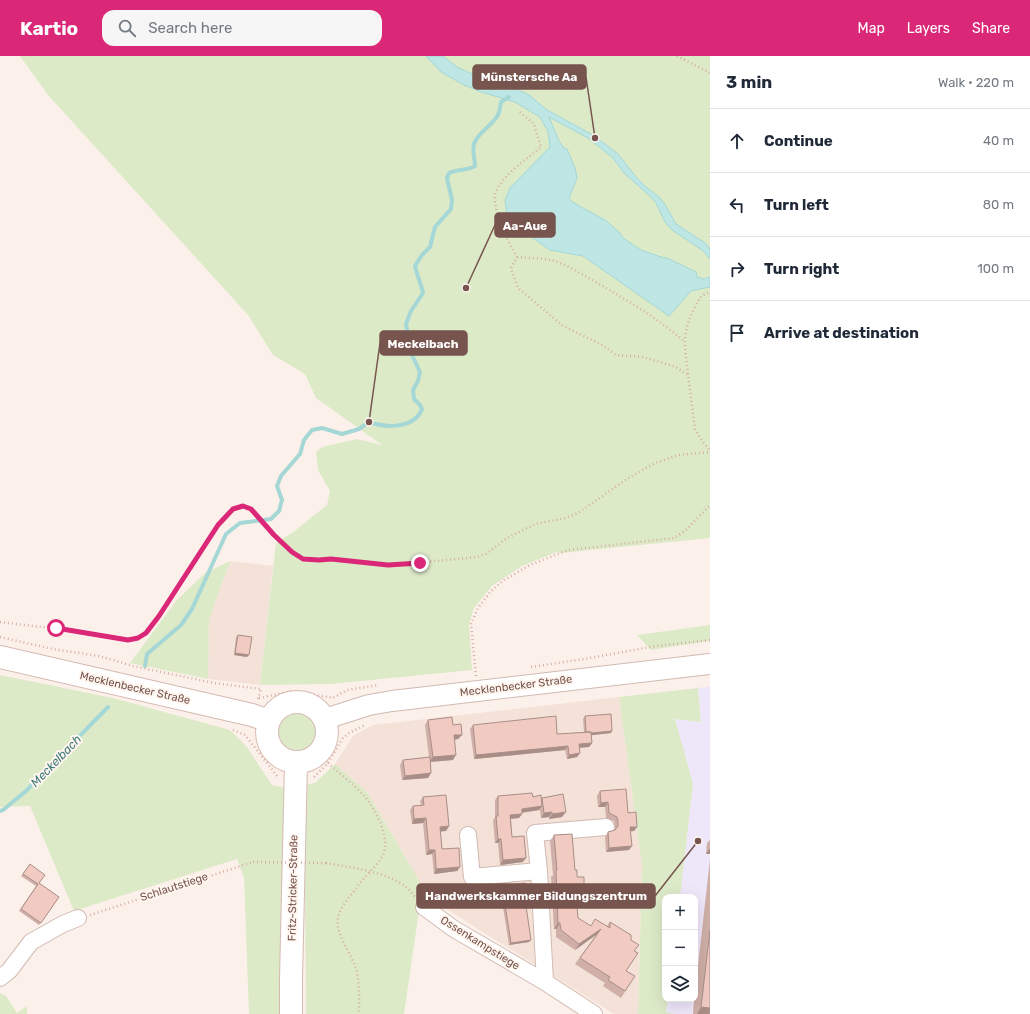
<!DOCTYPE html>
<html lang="en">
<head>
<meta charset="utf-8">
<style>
  :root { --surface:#fff; --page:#f6f6f7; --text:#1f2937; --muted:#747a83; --line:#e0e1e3; --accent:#db2777 }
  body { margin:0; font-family:Rubik,sans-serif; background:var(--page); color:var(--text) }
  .controls { position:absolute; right:12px; bottom:12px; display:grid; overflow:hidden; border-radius:8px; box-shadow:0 4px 16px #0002 }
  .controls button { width:36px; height:36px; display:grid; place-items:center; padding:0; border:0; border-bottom:1px solid var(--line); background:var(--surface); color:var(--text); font:20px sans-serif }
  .stop { position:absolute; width:12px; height:12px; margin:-9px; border:3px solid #db2777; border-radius:50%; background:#fff }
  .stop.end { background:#db2777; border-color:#fff; box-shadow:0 1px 4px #0008 }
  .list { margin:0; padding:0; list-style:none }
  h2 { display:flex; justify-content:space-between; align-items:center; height:52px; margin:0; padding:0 16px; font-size:17px }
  h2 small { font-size:13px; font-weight:400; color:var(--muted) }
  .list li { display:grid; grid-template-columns:26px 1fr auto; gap:12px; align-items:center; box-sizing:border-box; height:64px; padding:0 16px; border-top:1px solid var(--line) }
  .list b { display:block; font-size:15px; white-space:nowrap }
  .list em { font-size:13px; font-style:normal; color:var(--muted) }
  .icon { flex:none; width:22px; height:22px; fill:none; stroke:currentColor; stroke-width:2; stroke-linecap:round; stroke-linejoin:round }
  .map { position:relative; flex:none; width:710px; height:958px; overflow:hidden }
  header { display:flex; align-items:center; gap:24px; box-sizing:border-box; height:56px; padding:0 20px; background:var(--accent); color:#fff }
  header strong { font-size:19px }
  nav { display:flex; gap:22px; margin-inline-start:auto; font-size:14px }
  .search { width:280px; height:36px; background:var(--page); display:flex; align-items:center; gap:10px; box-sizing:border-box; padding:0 14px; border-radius:12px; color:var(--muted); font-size:15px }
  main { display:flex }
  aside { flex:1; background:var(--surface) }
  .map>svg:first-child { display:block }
  .residential { fill:#f4e2d8 }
  .education { fill:#eee6f9 }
  .green { fill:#ddeac8 }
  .water { fill:#bee6e4; stroke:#a4d7d5 }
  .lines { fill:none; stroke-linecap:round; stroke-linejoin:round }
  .stream { stroke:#a4d7d5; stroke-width:4 }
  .minor-casing { stroke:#d1bab2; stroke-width:18 }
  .tertiary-casing { stroke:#d1bab2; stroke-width:22 }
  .secondary-casing { stroke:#d6bab2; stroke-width:24 }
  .path { stroke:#d6aea4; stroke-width:2.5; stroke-dasharray:1 3; stroke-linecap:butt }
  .minor { stroke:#fff; stroke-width:16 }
  .tertiary { stroke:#fff; stroke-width:20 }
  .secondary { stroke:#fff; stroke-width:22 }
  .path-bridge { stroke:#d6aea4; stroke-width:2.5; stroke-dasharray:1 3; stroke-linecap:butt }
  .wall { fill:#cfafa7 }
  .shaded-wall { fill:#a98e88 }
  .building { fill:#f1cbc2; stroke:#a98e88 }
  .route { stroke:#db2777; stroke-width:5 }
  .labels { text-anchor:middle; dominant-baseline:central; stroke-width:4; stroke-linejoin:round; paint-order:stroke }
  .street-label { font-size:11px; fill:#77544d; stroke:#fff6f0 }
  .water-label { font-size:12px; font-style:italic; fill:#417b79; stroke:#fff6f0 }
  .leader { fill:none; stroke:#77544d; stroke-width:1.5 }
  .callout-dot { fill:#77544d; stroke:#fff6f0; stroke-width:1.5 }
  .callout { fill:#77544d; stroke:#77544d; stroke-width:1.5 }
  .callout-label { font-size:12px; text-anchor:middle; font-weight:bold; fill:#fff }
</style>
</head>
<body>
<header>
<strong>Kartio</strong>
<div class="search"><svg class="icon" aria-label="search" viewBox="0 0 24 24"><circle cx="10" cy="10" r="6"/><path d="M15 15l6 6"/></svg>Search here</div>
<nav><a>Map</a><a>Layers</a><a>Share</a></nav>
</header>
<main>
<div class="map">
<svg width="710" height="958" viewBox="0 0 710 958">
  <rect width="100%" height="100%" fill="#fcf1ea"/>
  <path class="residential" d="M 230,505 L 273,510 L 260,629 L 208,623 L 209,564 Z
    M 619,641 L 642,810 L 638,958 L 614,958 L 430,843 L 367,736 L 335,708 L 353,680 L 373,669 Z"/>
  <path class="education" d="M 710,630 L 710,958 L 674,958 L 666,957 L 668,943 L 695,943 L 695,841 L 680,841 L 693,728 L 675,663 L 701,666 L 698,632 Z"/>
  <path class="green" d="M 20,0 L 710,0 L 710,482 L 561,497 L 557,496 L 522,510 L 492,530 L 474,552 L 469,568 L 472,614 L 331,628 L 260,629 L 276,487 L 292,477 L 327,449 L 330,435 L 318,414 L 316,396 L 322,391 L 357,383 L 382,389 L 316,342 L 305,318 L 273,299 L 248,259 L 48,39 Z
    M 230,505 L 209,564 L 208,623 L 130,607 L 176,545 L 205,517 Z
    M 710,569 L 710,585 L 651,594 L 637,579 Z
    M 0,619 L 113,642 L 230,674 L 247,691 L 272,729 L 287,732 L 287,958 L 249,958 L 244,822 L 237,803 L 74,855 L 30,750 L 0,751 Z
    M 698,632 L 701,666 L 675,663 L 693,728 L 680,841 L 665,841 L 665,943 L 668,943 L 666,956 L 674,958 L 638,958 L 642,810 L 619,641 Z
    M 298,655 L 312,661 L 318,676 L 312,690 L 298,696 L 283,690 L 277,676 L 283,661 Z
    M 335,708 L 367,736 L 430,843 L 419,855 L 404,958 L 306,958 L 304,729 L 315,727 Z
    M 0,937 L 6,940 L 17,957 L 27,950 L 27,958 L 0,958 Z"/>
  <path class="water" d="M 426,0 L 443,0 L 457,11 L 481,22 L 515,32 L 529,39 L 547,54 L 593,79 L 618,98 L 636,121 L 646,131 L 659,141 L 664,147 L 676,168 L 705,187 L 710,193 L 710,203 L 702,194 L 672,174 L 665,166 L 656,147 L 650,140 L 624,117 L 613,102 L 588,82 L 549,61 L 559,85 L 564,92 L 567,93 L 575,112 L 577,122 L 569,142 L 572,146 L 605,164 L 620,177 L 623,182 L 641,194 L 661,201 L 667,202 L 696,216 L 697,221 L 704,223 L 710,221 L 710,231 L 691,235 L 669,260 L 583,200 L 550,194 L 515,170 L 507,158 L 505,145 L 510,132 L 550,91 L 548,75 L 540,61 L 515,46 L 481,36 L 464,29 L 441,16 Z"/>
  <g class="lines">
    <path class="stream" d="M 145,610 L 147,598 L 181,569 L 192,553 L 226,478 L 240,467 L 271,463 L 279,455 L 282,444 L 277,430 L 281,420 L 300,398 L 304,384 L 312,374 L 322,372 L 342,378 L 359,373 L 369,366 C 383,371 405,373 417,361 C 419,359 421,356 422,353 L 420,349 L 414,343 L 413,334 L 418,325 L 420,316 L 411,297 L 406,268 L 411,255 L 423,237 C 421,228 417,219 415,210 L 422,199 L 430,191 L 435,171 L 451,153 L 452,144 L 447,122 L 449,117 C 457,113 466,115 475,110 C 475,103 472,96 474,88 C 478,76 492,70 498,59 C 500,55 500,50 501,46 L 509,41
      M 0,755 L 3,754 L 26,735 L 108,651"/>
    <defs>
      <path id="minor" d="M 468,779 L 472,821 L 539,815
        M 424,851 L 454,873 L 545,926 L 594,958
        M 0,922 L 9,915 L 31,886 L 63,868 L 78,862
        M 545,926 L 539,815 L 535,777 L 606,771"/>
      <path id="tertiary" d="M 325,663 L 369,649 L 392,645 L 710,608"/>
      <path id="secondary" d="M 0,601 L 252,659 L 269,665
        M267 676a30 30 0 1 1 60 0a30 30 0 1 1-60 0Z
        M 291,958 L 291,923 L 296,707"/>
    </defs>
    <use href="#minor" class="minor-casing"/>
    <use href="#tertiary" class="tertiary-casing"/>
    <use href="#secondary" class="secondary-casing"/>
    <path class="path" d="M 677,0 L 710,17
      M 520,56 L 534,68 L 541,91 C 528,102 497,123 495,140 C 494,143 495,147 496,150 C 497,169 508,184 517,201 L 511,212 L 518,232 L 563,270 L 602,289 L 616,299 L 643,301 L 676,311 L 688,319 L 695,373 L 702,385 L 710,394
      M 517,201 C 528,202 540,202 551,204 C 563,207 576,215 587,221 C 620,240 655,260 684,285
      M 688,318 C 685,290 681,277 695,251 C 700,241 700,240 710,236
      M 0,566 L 92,577 L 128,584 L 138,582 L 146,577 L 159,560 L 218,469 L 233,453 L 243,450 L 251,453 L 274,479 L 292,496 L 303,503 L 319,504 L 331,503 L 388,509 L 447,504 L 477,501 L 486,498 L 507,482 L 535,468 L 566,462 L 578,457 L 627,423 L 655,407 L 679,399 L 710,396
      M 0,581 L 53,593 L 99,600 L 133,610 L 214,627 L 261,633 L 258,643
      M 531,611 L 584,603 L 656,590 L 710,584
      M 476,620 L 471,568 L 478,552 L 491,535 L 504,524 L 530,509 L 568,494 L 674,482 L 685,475 L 710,449
      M 259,642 L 292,635 L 333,642 L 347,634 L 379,629
      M 233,674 L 245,679 L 278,721
      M 328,707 C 340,718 355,729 366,742 C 376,755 392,784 382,801 C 377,810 364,821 357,831 C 351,840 340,850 338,862 C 335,878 350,895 355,910 C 360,925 359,942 359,958
      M 314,721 L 328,707 L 343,682 L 349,677 L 365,669
      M 326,807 C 348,811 389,816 406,831 C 410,834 412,838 415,841
      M 90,859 L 253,806"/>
    <use href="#minor" class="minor"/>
    <use href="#tertiary" class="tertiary"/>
    <use href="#secondary" class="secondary"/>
    <path class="path-bridge" d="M 253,806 L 326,807"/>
  </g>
  <path class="wall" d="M 238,579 L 247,601 L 234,599 L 236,581 Z
    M 585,660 L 611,677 L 591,679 L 592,687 L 589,691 L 580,692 L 580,697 L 577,701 L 567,703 L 565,694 L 474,703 L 470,673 L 473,669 L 557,678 L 584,676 L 583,663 Z
    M 428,664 L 453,669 L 462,679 L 458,683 L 454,684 L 453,704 L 430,706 L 431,717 L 428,722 L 402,724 L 400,709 L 403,704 L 429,701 L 425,669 Z
    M 600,735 L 628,757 L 637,771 L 634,775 L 630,775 L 629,794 L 606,796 L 605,781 L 608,776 L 615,774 L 615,770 L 614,765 L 606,762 L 605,751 L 598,751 L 597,740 Z
    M 498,740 L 533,741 L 541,742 L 562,761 L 549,763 L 549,761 L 541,762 L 540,754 L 522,757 L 522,758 L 519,762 L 511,763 L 512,781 L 523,806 L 500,809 L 498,787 L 495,787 L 493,764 L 495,762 L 495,744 Z
    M 423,741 L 449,770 L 446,775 L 440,775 L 442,793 L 460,811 L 457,815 L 434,818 L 432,798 L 426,799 L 423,767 L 412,768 L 410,754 L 413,750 L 421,749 L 420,745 Z
    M 554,779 L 575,814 L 577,821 L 580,850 L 576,850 L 578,862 L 590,870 L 607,870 L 610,866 L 631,884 L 634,895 L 626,915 L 635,920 L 621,942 L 603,930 L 605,927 L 575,908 L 596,879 L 575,894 L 556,881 L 556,873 L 554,873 L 551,821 L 553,819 L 550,785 Z
    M 710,784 L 710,798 L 706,798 L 707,787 Z
    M 710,803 L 710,958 L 693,958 L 694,943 L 695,943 L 695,937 Z
    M 30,808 L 39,827 L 59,841 L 39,869 L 19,855 L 36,830 L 21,820 Z
    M 502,830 L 531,884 L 529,886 L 509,889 L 500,832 Z"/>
  <path class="shaded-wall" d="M 235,597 L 249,599 L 247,601 L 234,599 Z
    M 612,675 L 611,677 L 585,680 L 586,677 Z
    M 454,679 L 462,679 L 458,683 L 451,684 Z
    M 592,687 L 589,691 L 576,692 L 579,688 Z
    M 568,690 L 565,694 L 474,703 L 476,699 Z
    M 580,697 L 577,701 L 567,703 L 569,699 Z
    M 456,699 L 453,704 L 429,706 L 433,701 Z
    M 431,717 L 428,722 L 402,724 L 405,720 Z
    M 608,746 L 605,751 L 598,751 L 601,747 Z
    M 542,750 L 539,754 L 518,757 L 522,753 Z
    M 552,756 L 549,761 L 541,762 L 544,757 Z
    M 566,756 L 562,761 L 549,763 L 552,758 Z
    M 522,758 L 519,762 L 507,763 L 510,759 Z
    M 426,762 L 423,767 L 412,768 L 414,763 Z
    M 449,770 L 446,775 L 437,776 L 440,771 Z
    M 630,771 L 637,771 L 634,775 L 627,776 Z
    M 498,783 L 501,783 L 498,787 L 495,787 Z
    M 632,790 L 629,794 L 606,796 L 609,792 Z
    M 710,792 L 710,798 L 706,798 Z
    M 429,794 L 435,794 L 432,798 L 426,799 Z
    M 526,802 L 523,806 L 500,809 L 503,804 Z
    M 460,811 L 457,815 L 434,818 L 436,813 Z
    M 567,844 L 584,844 L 580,850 L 562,850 Z
    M 558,867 L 560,867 L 556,873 L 554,873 Z
    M 601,873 L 596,879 L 575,894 L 579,888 Z
    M 531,884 L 529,886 L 509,889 L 511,887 Z
    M 701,951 L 710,952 L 710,957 L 709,958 L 697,958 Z"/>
  <path class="building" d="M 238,579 L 252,581 L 249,599 L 235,597 Z
    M 611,658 L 612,675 L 591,677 L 591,676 L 586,676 L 585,660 Z
    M 556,660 L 557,678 L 591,676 L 592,687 L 579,688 L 580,697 L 569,699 L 568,690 L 476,699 L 473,669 Z
    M 452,661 L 453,669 L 461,668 L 462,679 L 454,679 L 456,699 L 433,701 L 428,664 Z
    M 430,701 L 431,717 L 405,720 L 403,704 Z
    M 626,733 L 628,757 L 636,756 L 637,771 L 630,771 L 632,790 L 609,792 L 608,776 L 615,774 L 618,770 L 618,765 L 617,761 L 609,757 L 608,746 L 601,747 L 600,735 Z
    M 532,737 L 533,741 L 541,739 L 542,750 L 522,753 L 522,758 L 510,759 L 512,781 L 524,780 L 526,802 L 503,804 L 501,783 L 498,783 L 496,760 L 498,760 L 498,740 Z
    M 563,738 L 566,756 L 552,758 L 552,756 L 544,757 L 542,742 Z
    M 446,739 L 449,770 L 440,771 L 442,793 L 459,792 L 460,811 L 436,813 L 435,794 L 429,794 L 426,762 L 414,763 L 413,750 L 424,749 L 423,741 Z
    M 572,778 L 575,814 L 577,814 L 577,821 L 584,821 L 584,844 L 567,844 L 577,851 L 578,862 L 591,870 L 595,863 L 610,872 L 610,866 L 631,879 L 631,884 L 639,889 L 634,895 L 638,897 L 626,915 L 635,920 L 625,935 L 608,924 L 610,921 L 580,902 L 601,873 L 579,888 L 561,874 L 560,867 L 558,867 L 556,815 L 557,814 L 554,779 Z
    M 30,808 L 45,819 L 39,827 L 59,841 L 41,867 L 21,853 L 38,828 L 23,818 Z
    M 525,827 L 528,849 L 526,850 L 531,884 L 511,887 L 502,830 Z
    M 710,874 L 710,952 L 701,951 Z"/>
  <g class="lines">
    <path class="route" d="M 56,572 L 128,584 L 138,582 L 146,577 L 159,560 L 218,469 L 233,453 L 243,450 L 251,453 L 274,479 L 292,496 L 303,503 L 319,504 L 331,503 L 388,509 L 420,507"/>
  </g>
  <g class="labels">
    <g class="street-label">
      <text transform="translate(516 630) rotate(-7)">Mecklenbecker Straße</text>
      <text transform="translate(135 632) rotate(13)">Mecklenbecker Straße</text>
      <text transform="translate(174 831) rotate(-18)">Schlautstiege</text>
      <text transform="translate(293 832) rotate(-89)">Fritz-Stricker-Straße</text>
      <text transform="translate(480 887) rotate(32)">Ossenkampstiege</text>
    </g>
    <g class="water-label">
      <text transform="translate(56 705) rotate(-46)">Meckelbach</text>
    </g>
  </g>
  <path class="leader" d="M595 82L586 21M466 232L495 169M369 366L380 287M698 785L655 840"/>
  <g class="callout-dot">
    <circle cx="595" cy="82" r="4"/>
    <circle cx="466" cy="232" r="4"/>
    <circle cx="369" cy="366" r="4"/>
    <circle cx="698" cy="785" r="4"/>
  </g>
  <g class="callout">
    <rect x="473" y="9" width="113" height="24" rx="4"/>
    <rect x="495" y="157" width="60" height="24" rx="4"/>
    <rect x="380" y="275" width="87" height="24" rx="4"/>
    <rect x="417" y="828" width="238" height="24" rx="4"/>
  </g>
  <g class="callout-label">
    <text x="529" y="25">Münstersche Aa</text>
    <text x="525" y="174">Aa-Aue</text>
    <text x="423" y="292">Meckelbach</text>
    <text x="536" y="844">Handwerkskammer Bildungszentrum</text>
  </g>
</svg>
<div class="controls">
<button>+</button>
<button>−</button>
<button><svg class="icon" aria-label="layers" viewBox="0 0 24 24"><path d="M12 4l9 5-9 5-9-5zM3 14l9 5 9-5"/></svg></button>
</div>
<div class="stop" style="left:56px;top:572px"></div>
<div class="stop end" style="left:420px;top:507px"></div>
</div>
<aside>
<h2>3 min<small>Walk · 220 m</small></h2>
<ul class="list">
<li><svg class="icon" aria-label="ahead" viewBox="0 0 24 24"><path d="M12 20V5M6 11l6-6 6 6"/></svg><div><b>Continue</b></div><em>40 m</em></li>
<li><svg class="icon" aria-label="left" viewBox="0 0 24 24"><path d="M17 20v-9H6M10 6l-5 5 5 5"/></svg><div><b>Turn left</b></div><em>80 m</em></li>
<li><svg class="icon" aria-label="right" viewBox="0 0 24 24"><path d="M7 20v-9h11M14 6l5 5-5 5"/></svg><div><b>Turn right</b></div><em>100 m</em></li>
<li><svg class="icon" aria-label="arrive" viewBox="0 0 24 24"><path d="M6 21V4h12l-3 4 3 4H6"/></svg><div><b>Arrive at destination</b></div></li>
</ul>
</aside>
</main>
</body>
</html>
